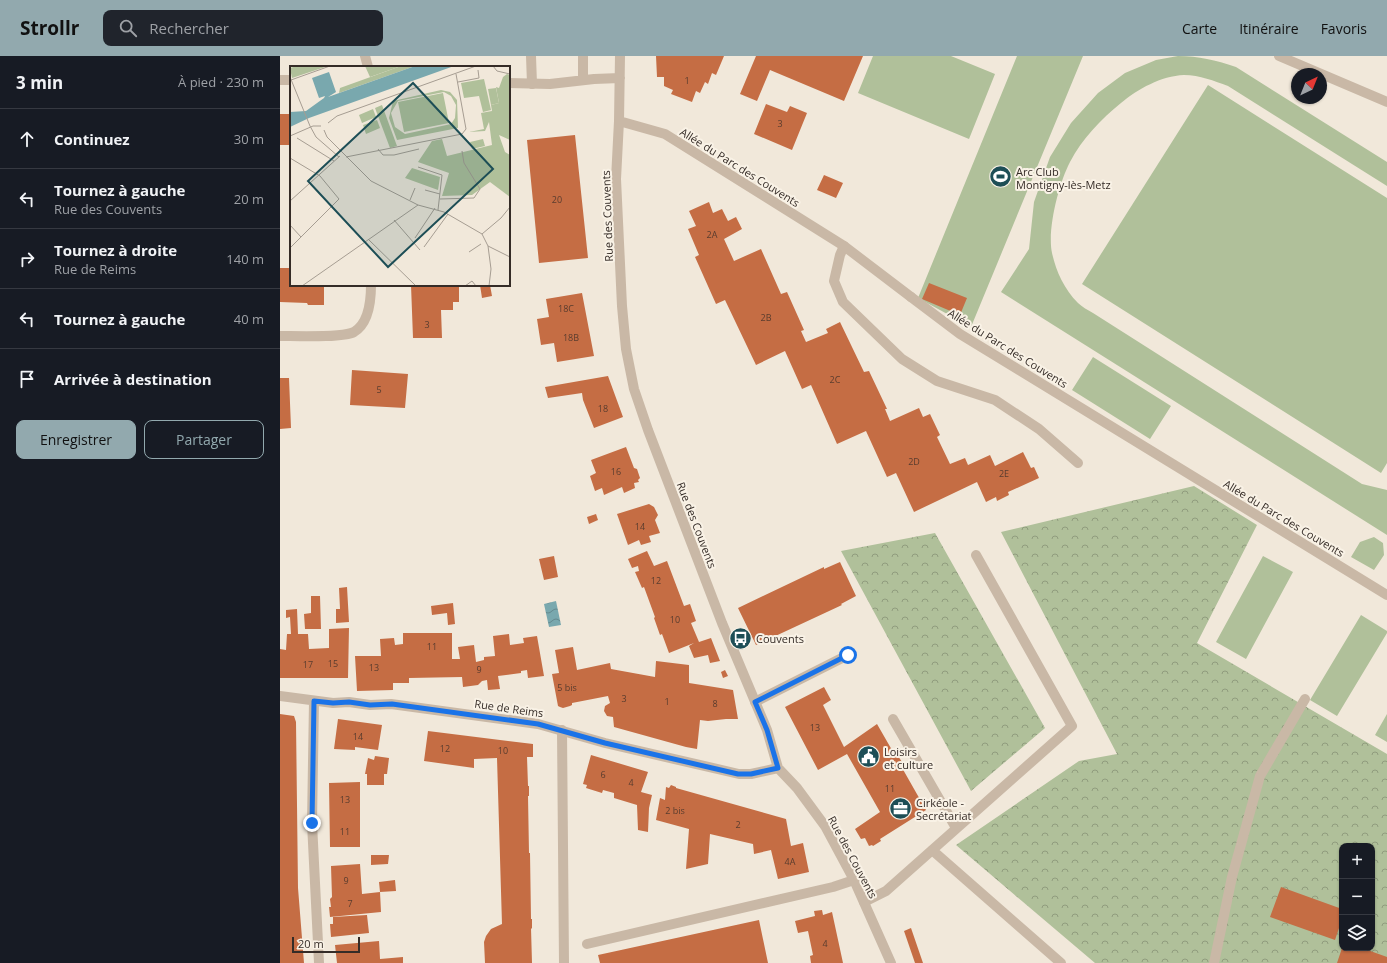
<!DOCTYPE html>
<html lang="fr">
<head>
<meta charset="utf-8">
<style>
  :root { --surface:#171b24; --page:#20242c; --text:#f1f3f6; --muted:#9ea1a6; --line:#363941; --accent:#92a9ae }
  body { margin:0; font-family:"Open Sans",sans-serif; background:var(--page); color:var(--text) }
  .controls { position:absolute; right:12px; bottom:12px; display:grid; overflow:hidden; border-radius:8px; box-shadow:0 1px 3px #0004 }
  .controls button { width:36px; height:36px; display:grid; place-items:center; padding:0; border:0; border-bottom:1px solid var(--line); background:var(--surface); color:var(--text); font:20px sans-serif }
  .compass { position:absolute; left:1011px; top:12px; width:36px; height:36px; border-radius:50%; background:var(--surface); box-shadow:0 1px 3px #0004; rotate:43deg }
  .scale { position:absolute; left:12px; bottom:10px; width:68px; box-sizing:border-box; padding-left:4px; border:2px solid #352c27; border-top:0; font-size:11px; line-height:14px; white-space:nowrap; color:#352c27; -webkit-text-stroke:3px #f9f2e6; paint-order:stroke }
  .stop { position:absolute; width:12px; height:12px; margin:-9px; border:3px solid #1a73e8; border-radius:50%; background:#fff }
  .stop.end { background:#1a73e8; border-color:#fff; box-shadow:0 1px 4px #0008 }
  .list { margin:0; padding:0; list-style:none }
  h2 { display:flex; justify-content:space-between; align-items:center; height:52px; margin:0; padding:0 16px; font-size:17px }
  h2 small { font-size:13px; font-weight:400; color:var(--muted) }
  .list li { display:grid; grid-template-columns:26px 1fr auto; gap:12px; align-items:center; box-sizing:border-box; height:60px; padding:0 16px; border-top:1px solid var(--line) }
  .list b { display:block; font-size:15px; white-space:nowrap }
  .list p { margin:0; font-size:13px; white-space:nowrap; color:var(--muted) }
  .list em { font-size:13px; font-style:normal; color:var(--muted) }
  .actions { display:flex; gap:8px; padding:12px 16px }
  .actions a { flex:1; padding:9px 0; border:1px solid var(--accent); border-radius:8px; text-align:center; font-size:14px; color:var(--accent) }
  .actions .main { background:var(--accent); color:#111 }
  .icon { flex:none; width:22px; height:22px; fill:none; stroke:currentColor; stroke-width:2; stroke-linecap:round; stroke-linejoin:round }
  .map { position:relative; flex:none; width:1107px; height:907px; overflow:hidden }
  header { display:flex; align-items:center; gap:24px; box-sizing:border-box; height:56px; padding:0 20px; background:var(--accent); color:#111 }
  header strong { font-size:19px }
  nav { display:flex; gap:22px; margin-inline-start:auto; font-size:14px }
  .search { width:280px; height:36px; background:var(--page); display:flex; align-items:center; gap:10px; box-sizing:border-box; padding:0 14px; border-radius:8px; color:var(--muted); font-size:15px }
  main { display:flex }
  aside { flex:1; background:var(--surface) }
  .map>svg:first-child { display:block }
  .forest { fill:url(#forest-crowns); fill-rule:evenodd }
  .pitch { fill:#b0c09a }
  .water { fill:url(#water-waves) }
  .building { fill:#c56d44 }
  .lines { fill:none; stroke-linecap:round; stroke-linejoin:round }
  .service { stroke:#c9b8a6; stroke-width:10 }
  .minor { stroke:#c9b8a6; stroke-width:10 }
  .tertiary { stroke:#c9b8a6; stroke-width:10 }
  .route { stroke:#1a73e8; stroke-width:5 }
  .labels { text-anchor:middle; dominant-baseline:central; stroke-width:4; stroke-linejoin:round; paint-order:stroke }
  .number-label { font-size:9px; fill:#593c2e }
  .street-label { font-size:11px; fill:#352c27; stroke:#f9f2e6 }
  .poi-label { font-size:11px; fill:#352c27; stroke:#f9f2e6; text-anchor:start }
  .inset-road { fill:none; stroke:#a69d92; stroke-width:1 }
  .view { fill:#1d4e56; fill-opacity:0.15; stroke:#1d4e56; stroke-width:2 }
  .inset-edge { fill:none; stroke:#352c27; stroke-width:2 }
</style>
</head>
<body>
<header>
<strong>Strollr</strong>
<div class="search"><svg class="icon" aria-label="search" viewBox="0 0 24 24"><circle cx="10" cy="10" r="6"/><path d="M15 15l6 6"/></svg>Rechercher</div>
<nav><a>Carte</a><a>Itinéraire</a><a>Favoris</a></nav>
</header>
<main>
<aside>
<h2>3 min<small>À pied · 230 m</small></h2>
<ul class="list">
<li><svg class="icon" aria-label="ahead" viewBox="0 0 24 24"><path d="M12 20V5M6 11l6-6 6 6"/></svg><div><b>Continuez</b></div><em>30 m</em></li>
<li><svg class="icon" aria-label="left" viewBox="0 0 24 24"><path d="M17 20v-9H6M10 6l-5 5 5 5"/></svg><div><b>Tournez à gauche</b><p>Rue des Couvents</p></div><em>20 m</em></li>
<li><svg class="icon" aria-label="right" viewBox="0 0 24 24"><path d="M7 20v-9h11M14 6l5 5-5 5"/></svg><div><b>Tournez à droite</b><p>Rue de Reims</p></div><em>140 m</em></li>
<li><svg class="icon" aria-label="left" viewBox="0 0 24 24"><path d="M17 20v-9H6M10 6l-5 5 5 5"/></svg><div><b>Tournez à gauche</b></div><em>40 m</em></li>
<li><svg class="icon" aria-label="arrive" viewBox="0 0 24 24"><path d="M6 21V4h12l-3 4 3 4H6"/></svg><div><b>Arrivée à destination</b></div></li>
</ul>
<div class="actions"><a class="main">Enregistrer</a><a>Partager</a></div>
</aside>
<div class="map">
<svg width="1107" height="907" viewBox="0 0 1107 907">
  <defs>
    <pattern id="forest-crowns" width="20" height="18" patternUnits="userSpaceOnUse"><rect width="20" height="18" fill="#b0c09a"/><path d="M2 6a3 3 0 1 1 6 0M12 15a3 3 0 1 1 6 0" fill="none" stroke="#909c7e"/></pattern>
    <pattern id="water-waves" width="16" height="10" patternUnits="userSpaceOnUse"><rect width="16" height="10" fill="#79a8ae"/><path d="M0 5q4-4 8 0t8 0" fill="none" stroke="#64898e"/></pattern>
  </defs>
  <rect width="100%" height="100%" fill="#f1e8da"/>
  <path class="forest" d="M 914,430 L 977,469 L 917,587 L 1107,698 L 1107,907 L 815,907 L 676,789 L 799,705 L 837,698 L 721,476 ZM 1062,790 L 1092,790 L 1092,892 L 1062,892 Z
    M 655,477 L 765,672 L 691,735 L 561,495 Z"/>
  <path class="pitch" d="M 593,0 L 671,0 L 715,18 L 689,83 L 578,37 Z
    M 737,0 L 803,0 L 691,271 L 638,242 Z
    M 898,0 C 919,0 935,4 956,11 L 1107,106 L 1107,130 L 948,30 C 934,25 920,19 904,19 C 881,20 858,33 841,47 C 821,63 802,83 790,106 C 779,127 767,173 772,197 C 776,215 784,233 798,247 C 802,251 808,254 813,257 L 1082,428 L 1107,434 L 1107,479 L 721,236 L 749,193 L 754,146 L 770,101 L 791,67 L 818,37 L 845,17 L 876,4 Z
    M 928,29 L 1107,142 L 1107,407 L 1101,417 L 802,228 Z
    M 813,301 L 891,350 L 870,383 L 792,334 Z
    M 1094,481 L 1103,487 L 1104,499 L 1094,514 L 1071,501 L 1080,486 Z
    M 983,500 L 1013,516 L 966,603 L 936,586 Z
    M 1081,559 L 1107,575 L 1107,577 L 1057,660 L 1030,644 Z
    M 1107,658 L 1107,686 L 1095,679 Z"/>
  <path class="water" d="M 276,545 L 281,569 L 269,571 L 264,548 Z"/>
  <path class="building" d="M 376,0 L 444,0 L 436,19 L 432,17 L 428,28 L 425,26 L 420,37 L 416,35 L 412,46 L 391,38 L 393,34 L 384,30 L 384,21 L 377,21 Z
    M 476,0 L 583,0 L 564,45 L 490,14 L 477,45 L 460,38 Z
    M 486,48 L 507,56 L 510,50 L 527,57 L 512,94 L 474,78 Z
    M 0,58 L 11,58 L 11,89 L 0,89 Z
    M 295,79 L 308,202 L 259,207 L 247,84 Z
    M 544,119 L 563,127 L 556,142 L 537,134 Z
    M 429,146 L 433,157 L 442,153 L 448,165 L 456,161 L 462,173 L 444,183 L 454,205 L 481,193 L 501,238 L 507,236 L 524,274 L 521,275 L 526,286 L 548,277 L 546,273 L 560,266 L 584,316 L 589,315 L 607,353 L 605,353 L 610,365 L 639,352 L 643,361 L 650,358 L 660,379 L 657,381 L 670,408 L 685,402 L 688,409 L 710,399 L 715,410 L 743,396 L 751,412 L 754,411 L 759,422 L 728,436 L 729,439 L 717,445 L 716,441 L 706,446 L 697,426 L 634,456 L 616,417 L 607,421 L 586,375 L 557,388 L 531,329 L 522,333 L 505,295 L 476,309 L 445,244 L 436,248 L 415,201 L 419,199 L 408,173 L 416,170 L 409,155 Z
    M 0,212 L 11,212 L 11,229 L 44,229 L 44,249 L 28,249 L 27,247 L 0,246 Z
    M 649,227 L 687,242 L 680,259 L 642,243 Z
    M 131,229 L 179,229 L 179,246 L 173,246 L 173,254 L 161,254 L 162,282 L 133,282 Z
    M 200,229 L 210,229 L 212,240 L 202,242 Z
    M 302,237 L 314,300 L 277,306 L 274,287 L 261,289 L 257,263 L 269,261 L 266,243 Z
    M 72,314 L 128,318 L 125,352 L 70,349 Z
    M 328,320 L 343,361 L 314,372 L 303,344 L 302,337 L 268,342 L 265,331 Z
    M 0,322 L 9,322 L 11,372 L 0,373 Z
    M 346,391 L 354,412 L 357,413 L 360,422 L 358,424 L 359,426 L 354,427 L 355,432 L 344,437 L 342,431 L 324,439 L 322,432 L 315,435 L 310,420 L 316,417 L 311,404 Z
    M 369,448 L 374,451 L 378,459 L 375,464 L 380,477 L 369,480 L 371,486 L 361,489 L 359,484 L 348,489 L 337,458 Z
    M 316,458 L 318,464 L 309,468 L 307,461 Z
    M 367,495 L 374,510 L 387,505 L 404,550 L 410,548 L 416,565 L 411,567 L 419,586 L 431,582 L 440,605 L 430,607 L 428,599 L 414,602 L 409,590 L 414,587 L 389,597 L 382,578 L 380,579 L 374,562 L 375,561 L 364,531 L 362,532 L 355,516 L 359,515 L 358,510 L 352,512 L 348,503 Z
    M 274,500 L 278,521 L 264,524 L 259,503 Z
    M 560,506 L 576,540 L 561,548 L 562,549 L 476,589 L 458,552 L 544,511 L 544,513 Z
    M 67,531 L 69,566 L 56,567 L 56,553 L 60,553 L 59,532 Z
    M 31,540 L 40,540 L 41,573 L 25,573 L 24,558 L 31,557 Z
    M 173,547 L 175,568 L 168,569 L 167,557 L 152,559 L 151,550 Z
    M 17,553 L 18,578 L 28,578 L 29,593 L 49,592 L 49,573 L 69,572 L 68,622 L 0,622 L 0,593 L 6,594 L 7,578 L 11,578 L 10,561 L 6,562 L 6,554 Z
    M 123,577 L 172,577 L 172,603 L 180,603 L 178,591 L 194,589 L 196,606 L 204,604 L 204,601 L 215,600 L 213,580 L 229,578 L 230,589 L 244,587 L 243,582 L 257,580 L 264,620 L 248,622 L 247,614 L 241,615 L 241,617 L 218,620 L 220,633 L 208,634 L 207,624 L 202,625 L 198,629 L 183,631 L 182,621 L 129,622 L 129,627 L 113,627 L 113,634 L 77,635 L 75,600 L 101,600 L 100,583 L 114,582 L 115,589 L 123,588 Z
    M 293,591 L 297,614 L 330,607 L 331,613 L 375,621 L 376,605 L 409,609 L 409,627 L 453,634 L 458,663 L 446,663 L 428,665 L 420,664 L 417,693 L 406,691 L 334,671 L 333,661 L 327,660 L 324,655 L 325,650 L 330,647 L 328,640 L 292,647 L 292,649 L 290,650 L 283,652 L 280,651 L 278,650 L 272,618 L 279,617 L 275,594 Z
    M 445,614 L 448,620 L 443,622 L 441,616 Z
    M 544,631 L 551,644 L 543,649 L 564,691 L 597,668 L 616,701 L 618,700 L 624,709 L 621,710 L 646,754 L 600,783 L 601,785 L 593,790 L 592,789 L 589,790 L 585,782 L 581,783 L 575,773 L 600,756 L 567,698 L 538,714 L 505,651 Z
    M 0,658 L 14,660 L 16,666 L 18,832 L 24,907 L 0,907 Z
    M 58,663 L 102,669 L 98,694 L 75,691 L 75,694 L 54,693 Z
    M 148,675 L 253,688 L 253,701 L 247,701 L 248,730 L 249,730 L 249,740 L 248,740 L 249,797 L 250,797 L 251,863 L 252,863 L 252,873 L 251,872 L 252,907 L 205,907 L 204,886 L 206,880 L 211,873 L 222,868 L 217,702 L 194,703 L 194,712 L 144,705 Z
    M 311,699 L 368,716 L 361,736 L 372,739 L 369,752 L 368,776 L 358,774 L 357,749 L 334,742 L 334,737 L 323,734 L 322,737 L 306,732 L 307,729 L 303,728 Z
    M 95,700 L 109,702 L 107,718 L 104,718 L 104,729 L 87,729 L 87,718 L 85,718 L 88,702 L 94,704 Z
    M 80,726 L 80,791 L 50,791 L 49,727 Z
    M 391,729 L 396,731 L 396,732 L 506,763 L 511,790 L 523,787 L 529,816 L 498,823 L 491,794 L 474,798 L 473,788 L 430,778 L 428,808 L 406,813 L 409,773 L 376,764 L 380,742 L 385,744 L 386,731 L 389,732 Z
    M 91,799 L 109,799 L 108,808 L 91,809 Z
    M 80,808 L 82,838 L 100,836 L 101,856 L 50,861 L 49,851 L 51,851 L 50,843 L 52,841 L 51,810 Z
    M 115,824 L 116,835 L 100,836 L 99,826 Z
    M 1001,831 L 1062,853 L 1062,863 L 1055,884 L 990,861 Z
    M 542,854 L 543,859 L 552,856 L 563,907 L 531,907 L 530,900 L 533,899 L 528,875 L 518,877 L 515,865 L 535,860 L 534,855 Z
    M 87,859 L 89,877 L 51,881 L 50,868 L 53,868 L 53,861 Z
    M 479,864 L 488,907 L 320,907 L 318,899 Z
    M 631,872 L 643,907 L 635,907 L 624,875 Z
    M 99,885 L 100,903 L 123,901 L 123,907 L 57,907 L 55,889 Z
    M 1062,892 L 1082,892 L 1107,901 L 1107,907 L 1057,907 Z"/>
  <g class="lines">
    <path class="service" d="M 251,0 L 252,28
      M 564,190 L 560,199 L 554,225 L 563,246 L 622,303 L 657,325 L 715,344 L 759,373 L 798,407
      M 631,241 L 680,278 L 1107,539
      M 475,646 L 568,599
      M 613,663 L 676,772
      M 282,674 L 284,907
      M 652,794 L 781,907
      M 584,846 L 606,835 L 792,670 L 696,499
      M 307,888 L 553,831 L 574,824
      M 934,907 L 952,821 L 980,720 L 1025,643"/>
    <path class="minor" d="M 85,0 L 88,11
      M 340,0 L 339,65 L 336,123 L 342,250 L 346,293 L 354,333 L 368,374 L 442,567 L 487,674 L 498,712 L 517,732 L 545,770 L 574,824 L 611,907
      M 0,24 L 11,24
      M 303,24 L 303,0
      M 229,27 L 270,28 L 314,23 L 340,22
      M 339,65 L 385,78 L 564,190 L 631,241
      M 0,280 C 15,280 63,282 74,276 C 89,267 91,245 91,229
      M 0,640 L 53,647 L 69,646 L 90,649 L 111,648 L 258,668 L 325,687 L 459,718 L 471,718 L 498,712
      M 34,645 L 32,767 L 39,907"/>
    <path class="tertiary" d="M 999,0 L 1107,46"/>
  </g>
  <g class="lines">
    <path class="route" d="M 32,767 L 34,645 L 53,647 L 69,646 L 90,649 L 112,648 L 258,668 L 325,687 L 458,718 L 471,718 L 498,712 L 487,674 L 475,646 L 568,599"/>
  </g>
  <defs>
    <symbol id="stadium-disc" viewBox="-11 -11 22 22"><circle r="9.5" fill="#1d4e56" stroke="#f9f2e6"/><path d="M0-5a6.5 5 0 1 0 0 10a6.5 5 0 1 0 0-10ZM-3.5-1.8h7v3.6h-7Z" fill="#fff"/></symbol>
    <symbol id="bus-disc" viewBox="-11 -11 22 22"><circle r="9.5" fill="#1d4e56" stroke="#f9f2e6"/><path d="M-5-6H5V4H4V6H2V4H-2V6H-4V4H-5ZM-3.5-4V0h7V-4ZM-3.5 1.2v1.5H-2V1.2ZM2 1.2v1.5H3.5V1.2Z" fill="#fff"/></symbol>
    <symbol id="civic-disc" viewBox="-11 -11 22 22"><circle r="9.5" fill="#1d4e56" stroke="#f9f2e6"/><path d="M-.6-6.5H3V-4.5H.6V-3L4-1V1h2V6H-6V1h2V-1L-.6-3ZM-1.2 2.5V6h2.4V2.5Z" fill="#fff"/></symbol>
    <symbol id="office-disc" viewBox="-11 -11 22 22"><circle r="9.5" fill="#1d4e56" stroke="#f9f2e6"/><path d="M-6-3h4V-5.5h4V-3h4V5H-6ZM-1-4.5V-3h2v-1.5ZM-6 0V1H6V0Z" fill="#fff"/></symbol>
  </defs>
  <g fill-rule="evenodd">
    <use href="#stadium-disc" x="708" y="108" width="25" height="25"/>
    <use href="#bus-disc" x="448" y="570" width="25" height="25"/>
    <use href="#civic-disc" x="576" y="688" width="25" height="25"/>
    <use href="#office-disc" x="608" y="740" width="25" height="25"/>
  </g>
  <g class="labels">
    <g class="number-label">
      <text x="407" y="24">1</text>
      <text x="500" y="67">3</text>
      <text x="277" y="143">20</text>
      <text x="432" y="178">2A</text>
      <text x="286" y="252">18C</text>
      <text x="486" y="261">2B</text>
      <text x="147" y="268">3</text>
      <text x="291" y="281">18B</text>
      <text x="555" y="323">2C</text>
      <text x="99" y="333">5</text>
      <text x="323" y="352">18</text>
      <text x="634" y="405">2D</text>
      <text x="336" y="415">16</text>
      <text x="724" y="417">2E</text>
      <text x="360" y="470">14</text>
      <text x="376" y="524">12</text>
      <text x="395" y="563">10</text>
      <text x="152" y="590">11</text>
      <text x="53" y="607">15</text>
      <text x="28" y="608">17</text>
      <text x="94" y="611">13</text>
      <text x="199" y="613">9</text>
      <text x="287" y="631">5 bis</text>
      <text x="344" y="642">3</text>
      <text x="387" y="645">1</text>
      <text x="435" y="647">8</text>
      <text x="535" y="671">13</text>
      <text x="78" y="680">14</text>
      <text x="165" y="692">12</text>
      <text x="223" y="694">10</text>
      <text x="323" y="718">6</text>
      <text x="351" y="726">4</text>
      <text x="610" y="732">11</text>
      <text x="65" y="743">13</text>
      <text x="395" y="754">2 bis</text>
      <text x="458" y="768">2</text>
      <text x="65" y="775">11</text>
      <text x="510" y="805">4A</text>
      <text x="66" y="824">9</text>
      <text x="70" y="847">7</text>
      <text x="545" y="887">4</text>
    </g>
    <g class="street-label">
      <text transform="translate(460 111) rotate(32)">Allée du Parc des Couvents</text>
      <text transform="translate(327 160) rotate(-92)">Rue des Couvents</text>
      <text transform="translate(728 292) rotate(32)">Allée du Parc des Couvents</text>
      <text transform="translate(1004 462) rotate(31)">Allée du Parc des Couvents</text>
      <text transform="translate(417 469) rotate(69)">Rue des Couvents</text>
      <text transform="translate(229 652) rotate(8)">Rue de Reims</text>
      <text transform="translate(573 801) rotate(62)">Rue des Couvents</text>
    </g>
    <g class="poi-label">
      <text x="736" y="115">Arc Club<tspan x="736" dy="13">Montigny-lès-Metz</tspan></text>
      <text x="476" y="582">Couvents</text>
      <text x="604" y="695">Loisirs<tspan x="604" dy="13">et culture</tspan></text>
      <text x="636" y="746">Cirkéole -<tspan x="636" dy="13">Secrétariat</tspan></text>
    </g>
  </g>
  <g transform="translate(10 10)">
    <rect width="220" height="220" fill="#f1e8da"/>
    <path d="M 111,0 L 125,0 L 49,27 L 50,22 Z" fill="#b0c09a"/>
    <path d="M 7,0 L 38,0 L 2,12 L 0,2 ZM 217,8 L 220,9 L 220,74 L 209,69 L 215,86 L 220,89 L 220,131 L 200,116 L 182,129 L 152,130 L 159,107 L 128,96 L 142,75 L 152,73 L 157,90 L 202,79 L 199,56 L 195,65 L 179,66 L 194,63 L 191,47 L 202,45 L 201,39 L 209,37 L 206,21 L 209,22 L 213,11 ZM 122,102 L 150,111 L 148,124 L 115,112 Z" fill="#b0c09a"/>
    <path d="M 75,0 L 111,0 L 80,11 Z" fill="#b0c09a"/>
    <path d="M 194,13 L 201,44 L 193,46 L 189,30 L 174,32 L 171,17 ZM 206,22 L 209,37 L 201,39 L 198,23 ZM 151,24 L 160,26 L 167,34 L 168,62 L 107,74 L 99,52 L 103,35 ZM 154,26 L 161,30 L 166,39 L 165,52 L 161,58 L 115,68 L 105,61 L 101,47 L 108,35 ZM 153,27 L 159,57 L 114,66 L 108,36 ZM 92,39 L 107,80 L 100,82 L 85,42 ZM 83,43 L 86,51 L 72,57 L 69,49 ZM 87,54 L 90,62 L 76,68 L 73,59 ZM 193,73 L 195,80 L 182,83 L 180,76 Z" fill="#b0c09a" fill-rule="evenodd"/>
    <path d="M 125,0 L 164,0 L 19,52 L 0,61 L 0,46 L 16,45 L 34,32 L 35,30 L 29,32 L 22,12 L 39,6 L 46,26 L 38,31 Z" fill="#79a8ae"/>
    <path class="inset-road" d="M 203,0 L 207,5 L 220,8M 0,11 L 20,60 L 26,71 L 49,91M 1,14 L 40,0M 168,16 L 189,12 L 188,4M 38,57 L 47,50 L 186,0M 34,64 L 37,71 L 81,115 L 128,139 L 154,146 L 192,168 L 198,180 L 201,203 L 199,220M 0,70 L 23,60 L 31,60M 7,72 L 44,95M 88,83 L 93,89 L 104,89 L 129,83M 56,91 L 172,68 L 176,63 L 166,8M 0,92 L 30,110 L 49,133 L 0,182M 128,101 L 152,109 L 148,144M 135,124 L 150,128M 150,133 L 184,132 L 190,123 L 174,97 L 172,85M 120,134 L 125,122M 0,135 L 50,90M 104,154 L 130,184M 0,159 L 11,171M 192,168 L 211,152 L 220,141M 125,172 L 145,142M 78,173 L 126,220M 198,180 L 220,191M 134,181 L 158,148M 179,186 L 191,178M 12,220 L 128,139M 175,220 L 182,215 L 186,220"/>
    <path class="view" d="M 123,17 L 203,103 L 98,201 L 18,115 Z"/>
    <rect width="220" height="220" class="inset-edge"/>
  </g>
</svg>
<div class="controls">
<button>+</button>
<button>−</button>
<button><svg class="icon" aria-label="layers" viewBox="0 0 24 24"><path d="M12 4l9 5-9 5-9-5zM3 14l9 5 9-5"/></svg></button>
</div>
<svg class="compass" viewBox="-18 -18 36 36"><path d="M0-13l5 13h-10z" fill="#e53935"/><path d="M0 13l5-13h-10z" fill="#9ea1a6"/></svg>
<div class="scale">20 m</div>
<div class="stop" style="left:568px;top:599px"></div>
<div class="stop end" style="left:32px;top:767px"></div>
</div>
</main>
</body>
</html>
